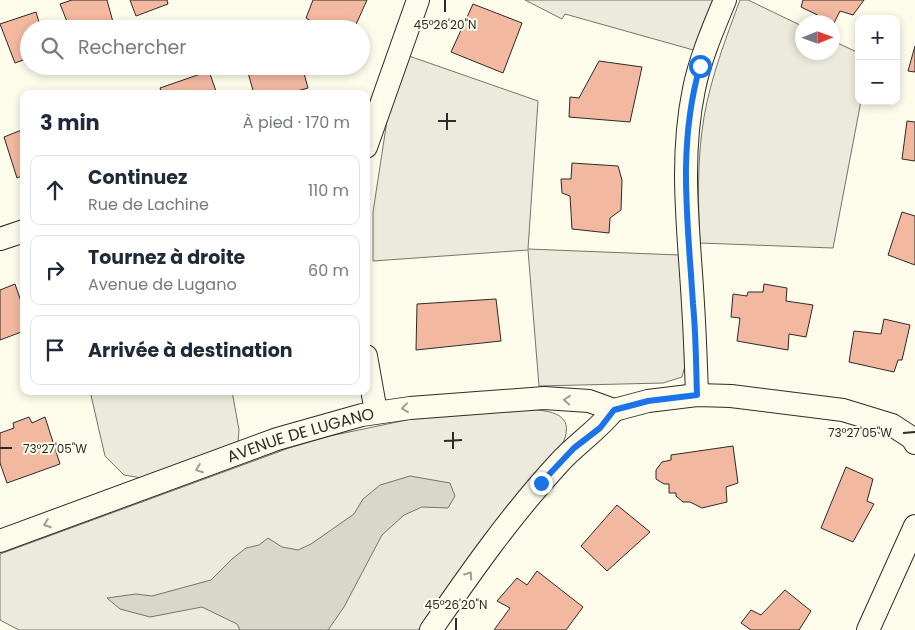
<!DOCTYPE html>
<html lang="fr">
<head>
<meta charset="utf-8">
<style>
  :root { --surface:#fff; --page:#f6f6f7; --text:#1f2937; --muted:#747a83; --line:#e0e1e3 }
  body { margin:0; font-family:Poppins,sans-serif; background:var(--page); color:var(--text) }
  .controls { position:absolute; right:15px; top:15px; display:grid; overflow:hidden; border-radius:10px; box-shadow:0 2px 8px #0003 }
  .controls button { width:45px; height:45px; display:grid; place-items:center; padding:0; border:0; border-bottom:1px solid var(--line); background:var(--surface); color:var(--text); font:25px sans-serif }
  .compass { position:absolute; left:795px; top:15px; width:45px; height:45px; border-radius:50%; background:var(--surface); box-shadow:0 2px 8px #0003; rotate:89deg }
  .stop { position:absolute; width:15px; height:15px; margin:-11px; border:4px solid #1a73e8; border-radius:50%; background:#fff }
  .stop.end { background:#1a73e8; border-color:#fff; box-shadow:0 1px 5px #0008 }
  .list { margin:0; padding:0; list-style:none }
  h2 { display:flex; justify-content:space-between; align-items:center; height:65px; margin:0; padding:0 20px; font-size:21px }
  h2 small { font-size:16px; font-weight:400; color:var(--muted) }
  .list li { display:grid; grid-template-columns:32px 1fr auto; gap:15px; align-items:center; box-sizing:border-box; height:70px; margin:0 10px 10px; padding:0 10px; border:1px solid var(--line); border-radius:10px }
  .list b { display:block; font-size:19px; white-space:nowrap }
  .list p { margin:0; font-size:16px; white-space:nowrap; color:var(--muted) }
  .list em { font-size:16px; font-style:normal; color:var(--muted) }
  .icon { flex:none; width:28px; height:28px; fill:none; stroke:currentColor; stroke-width:2; stroke-linecap:round; stroke-linejoin:round }
  .map { position:relative; flex:none; width:915px; height:630px; overflow:hidden }
  .search { position:absolute; background:var(--surface); box-shadow:0 2px 8px #0003; left:20px; top:20px; width:350px; height:55px; display:flex; align-items:center; gap:12px; box-sizing:border-box; padding:0 18px; border-radius:28px; color:var(--muted); font-size:19px }
  .panel { position:absolute; background:var(--surface); box-shadow:0 2px 8px #0003; left:20px; top:90px; width:350px; height:305px; border-radius:10px }
  .map>svg:first-child { display:block }
  .green { fill:#ecebdb; stroke:#74746e }
  .water { fill:#d8d7c9; stroke:#74746e }
  .building { fill:#f2b8a0; stroke:#2b2b2b }
  .lines { fill:none; stroke-linecap:round; stroke-linejoin:round }
  .minor-casing { stroke:#2b2b2b; stroke-width:24 }
  .minor { stroke:#fdfbea; stroke-width:22 }
  .oneway { stroke:#9e9d94 }
  .route { stroke:#1a73e8; stroke-width:6 }
  .ticks { fill:none; stroke:#2b2b2b; stroke-width:2 }
  .labels { text-anchor:middle; dominant-baseline:central; stroke-width:4; stroke-linejoin:round; paint-order:stroke }
  .street-label { font-size:16px; fill:#2b2b2b; stroke:#fdfbea }
  .ticks-label { font-size:12px; text-anchor:middle; fill:#2b2b2b; stroke:#fdfbea; stroke-width:4; stroke-linejoin:round; paint-order:stroke }
</style>
</head>
<body>
<div class="map">
<svg width="915" height="630" viewBox="0 0 915 630">
  <rect width="100%" height="100%" fill="#fdfbea"/>
  <path class="green" d="M 525,0 L 716,0 L 697,51 L 565,14 L 562,19 Z
    M 740,0 L 748,0 L 802,26 L 802,52 L 832,52 L 833,41 L 859,53 L 859,101 L 861,101 L 833,248 L 700,243 C 698,201 697,159 704,117 C 711,77 726,38 740,0 Z
    M 409,56 L 538,101 L 528,249 L 679,255 L 686,362 L 682,377 L 663,383 L 539,386 L 528,250 L 373,261 L 373,212 L 388,114 Z
    M 90,391 L 232,391 L 239,430 L 238,443 L 142,478 L 124,475 L 105,456 Z
    M 520,409 C 544,410 579,410 562,445 L 418,630 L 19,630 L 0,620 L 0,554 L 289,448 L 330,436 L 421,417 Z"/>
  <path class="water" d="M 410,476 L 450,483 L 455,496 L 448,508 L 422,507 L 404,515 L 382,535 L 344,607 L 328,630 L 240,630 L 237,624 L 202,607 L 150,617 L 120,609 L 107,598 L 136,594 L 152,596 L 211,580 L 232,559 L 246,548 L 259,545 L 268,538 L 282,547 L 298,550 L 311,544 L 354,514 L 363,499 L 380,485 Z"/>
  <path class="building" d="M 72,0 L 107,0 L 113,22 L 104,27 L 104,29 L 70,29 L 60,4 Z
    M 130,0 L 167,0 L 168,4 L 136,16 Z
    M 313,0 L 367,0 L 354,29 L 324,29 L 306,18 Z
    M 803,0 L 864,0 L 853,15 L 840,11 L 834,23 L 801,7 Z
    M 473,4 L 522,23 L 503,73 L 451,52 Z
    M 36,12 L 41,29 L 29,29 L 29,58 L 15,63 L 0,24 Z
    M 915,46 L 915,72 L 908,71 Z
    M 599,61 L 642,67 L 630,122 L 569,117 L 570,97 L 579,98 Z
    M 255,66 L 302,66 L 308,88 L 286,94 L 254,94 L 247,69 Z
    M 209,71 L 217,94 L 162,94 L 160,88 Z
    M 907,121 L 915,122 L 915,161 L 902,159 Z
    M 24,129 L 24,175 L 17,178 L 4,137 Z
    M 572,163 L 618,166 L 622,180 L 621,210 L 610,218 L 609,233 L 572,229 L 570,196 L 562,193 L 561,179 L 571,179 Z
    M 902,212 L 915,216 L 915,265 L 888,255 Z
    M 15,284 L 24,310 L 24,331 L 0,340 L 0,290 Z
    M 764,284 L 787,288 L 786,301 L 813,305 L 806,337 L 789,334 L 788,350 L 737,341 L 740,318 L 731,317 L 733,294 L 747,296 L 748,292 L 763,292 Z
    M 496,299 L 501,341 L 416,350 L 417,304 Z
    M 884,319 L 910,325 L 902,360 L 898,360 L 894,372 L 849,362 L 854,331 L 881,334 Z
    M 29,417 L 32,423 L 45,417 L 60,464 L 7,483 L 0,463 L 0,433 L 14,428 L 13,423 Z
    M 733,446 L 738,483 L 726,487 L 727,502 L 702,508 L 690,502 L 683,502 L 676,496 L 676,493 L 669,493 L 669,484 L 664,484 L 656,479 L 656,470 L 662,462 L 671,460 L 671,455 Z
    M 846,467 L 873,479 L 867,501 L 874,504 L 853,542 L 821,528 Z
    M 617,505 L 650,532 L 607,571 L 581,546 Z
    M 537,571 L 583,607 L 566,630 L 494,630 L 510,608 L 497,601 L 517,578 L 527,585 Z
    M 785,590 L 811,611 L 799,630 L 751,630 L 741,623 L 751,610 L 761,615 Z"/>
  <g class="lines">
    <defs>
      <g id="minor">
        <path d="M 366,147 L 418,0"/>
        <path d="M 0,239 L 24,231"/>
        <path d="M 366,356 L 376,412"/>
        <path d="M 697,395 C 696,365 695,335 693,304 C 689,232 679,161 694,89 C 700,59 713,29 725,0"/>
        <path id="s1" d="M 0,541 L 277,439 L 362,415 L 410,408 L 544,398 L 589,401 L 614,410 L 648,401 L 697,395 L 731,396 L 843,410 L 892,425 L 912,438 L 915,443"/>
        <path d="M 431,630 C 471,572 511,515 559,463 C 576,444 597,431 614,410"/>
        <path d="M 868,630 L 915,526"/>
      </g>
    </defs>
    <use href="#minor" class="minor-casing"/>
    <use href="#minor" class="minor"/>
  </g>
  <defs><path id="oneway-chevron" d="M-2-3.5L2.5 0L-2 3.5" fill="none" stroke-width="1.6" stroke-linecap="round" stroke-linejoin="round" transform="scale(1.25)"/></defs>
  <g class="oneway">
    <use href="#oneway-chevron" transform="translate(567 400) rotate(-175)"/>
    <use href="#oneway-chevron" transform="translate(405 408) rotate(173)"/>
    <use href="#oneway-chevron" transform="translate(199 469) rotate(159)"/>
    <use href="#oneway-chevron" transform="translate(47 524) rotate(160)"/>
    <use href="#oneway-chevron" transform="translate(469 575) rotate(-55)"/>
  </g>
  <g class="lines">
    <path class="route" d="M 541,483 L 574,448 L 600,428 L 614,410 L 648,401 L 697,395 C 696,365 696,334 693,304 C 688,222 677,147 700,66"/>
  </g>
  <path class="ticks" d="M 445,0 L 445,12M 447,113 L 447,130M 438,121 L 456,121M 453,432 L 453,449M 903,433 L 915,432M 444,441 L 462,440M 0,448 L 12,448M 456,618 L 456,630"/>
  <g class="labels">
    <g class="street-label">
      <text stroke="none"><textPath href="#s1" startOffset="319">AVENUE DE LUGANO</textPath></text>
    </g>
  </g>
  <g class="ticks-label">
    <text x="445" y="29">45°26'20"N</text>
    <text x="860" y="437">73°27'05"W</text>
    <text x="55" y="453">73°27'05"W</text>
    <text x="456" y="609">45°26'20"N</text>
  </g>
</svg>
<div class="controls">
<button>+</button>
<button>−</button>
</div>
<svg class="compass" viewBox="-18 -18 36 36"><path d="M0-13l5 13h-10z" fill="#e53935"/><path d="M0 13l5-13h-10z" fill="#747a83"/></svg>
<div class="stop" style="left:700px;top:66px"></div>
<div class="stop end" style="left:541px;top:483px"></div>
<div class="search"><svg class="icon" aria-label="search" viewBox="0 0 24 24"><circle cx="10" cy="10" r="6"/><path d="M15 15l6 6"/></svg>Rechercher</div>
<section class="panel">
<h2>3 min<small>À pied · 170 m</small></h2>
<ul class="list">
<li><svg class="icon" aria-label="ahead" viewBox="0 0 24 24"><path d="M12 20V5M6 11l6-6 6 6"/></svg><div><b>Continuez</b><p>Rue de Lachine</p></div><em>110 m</em></li>
<li><svg class="icon" aria-label="right" viewBox="0 0 24 24"><path d="M7 20v-9h11M14 6l5 5-5 5"/></svg><div><b>Tournez à droite</b><p>Avenue de Lugano</p></div><em>60 m</em></li>
<li><svg class="icon" aria-label="arrive" viewBox="0 0 24 24"><path d="M6 21V4h12l-3 4 3 4H6"/></svg><div><b>Arrivée à destination</b></div></li>
</ul>
</section>
</div>
</body>
</html>
